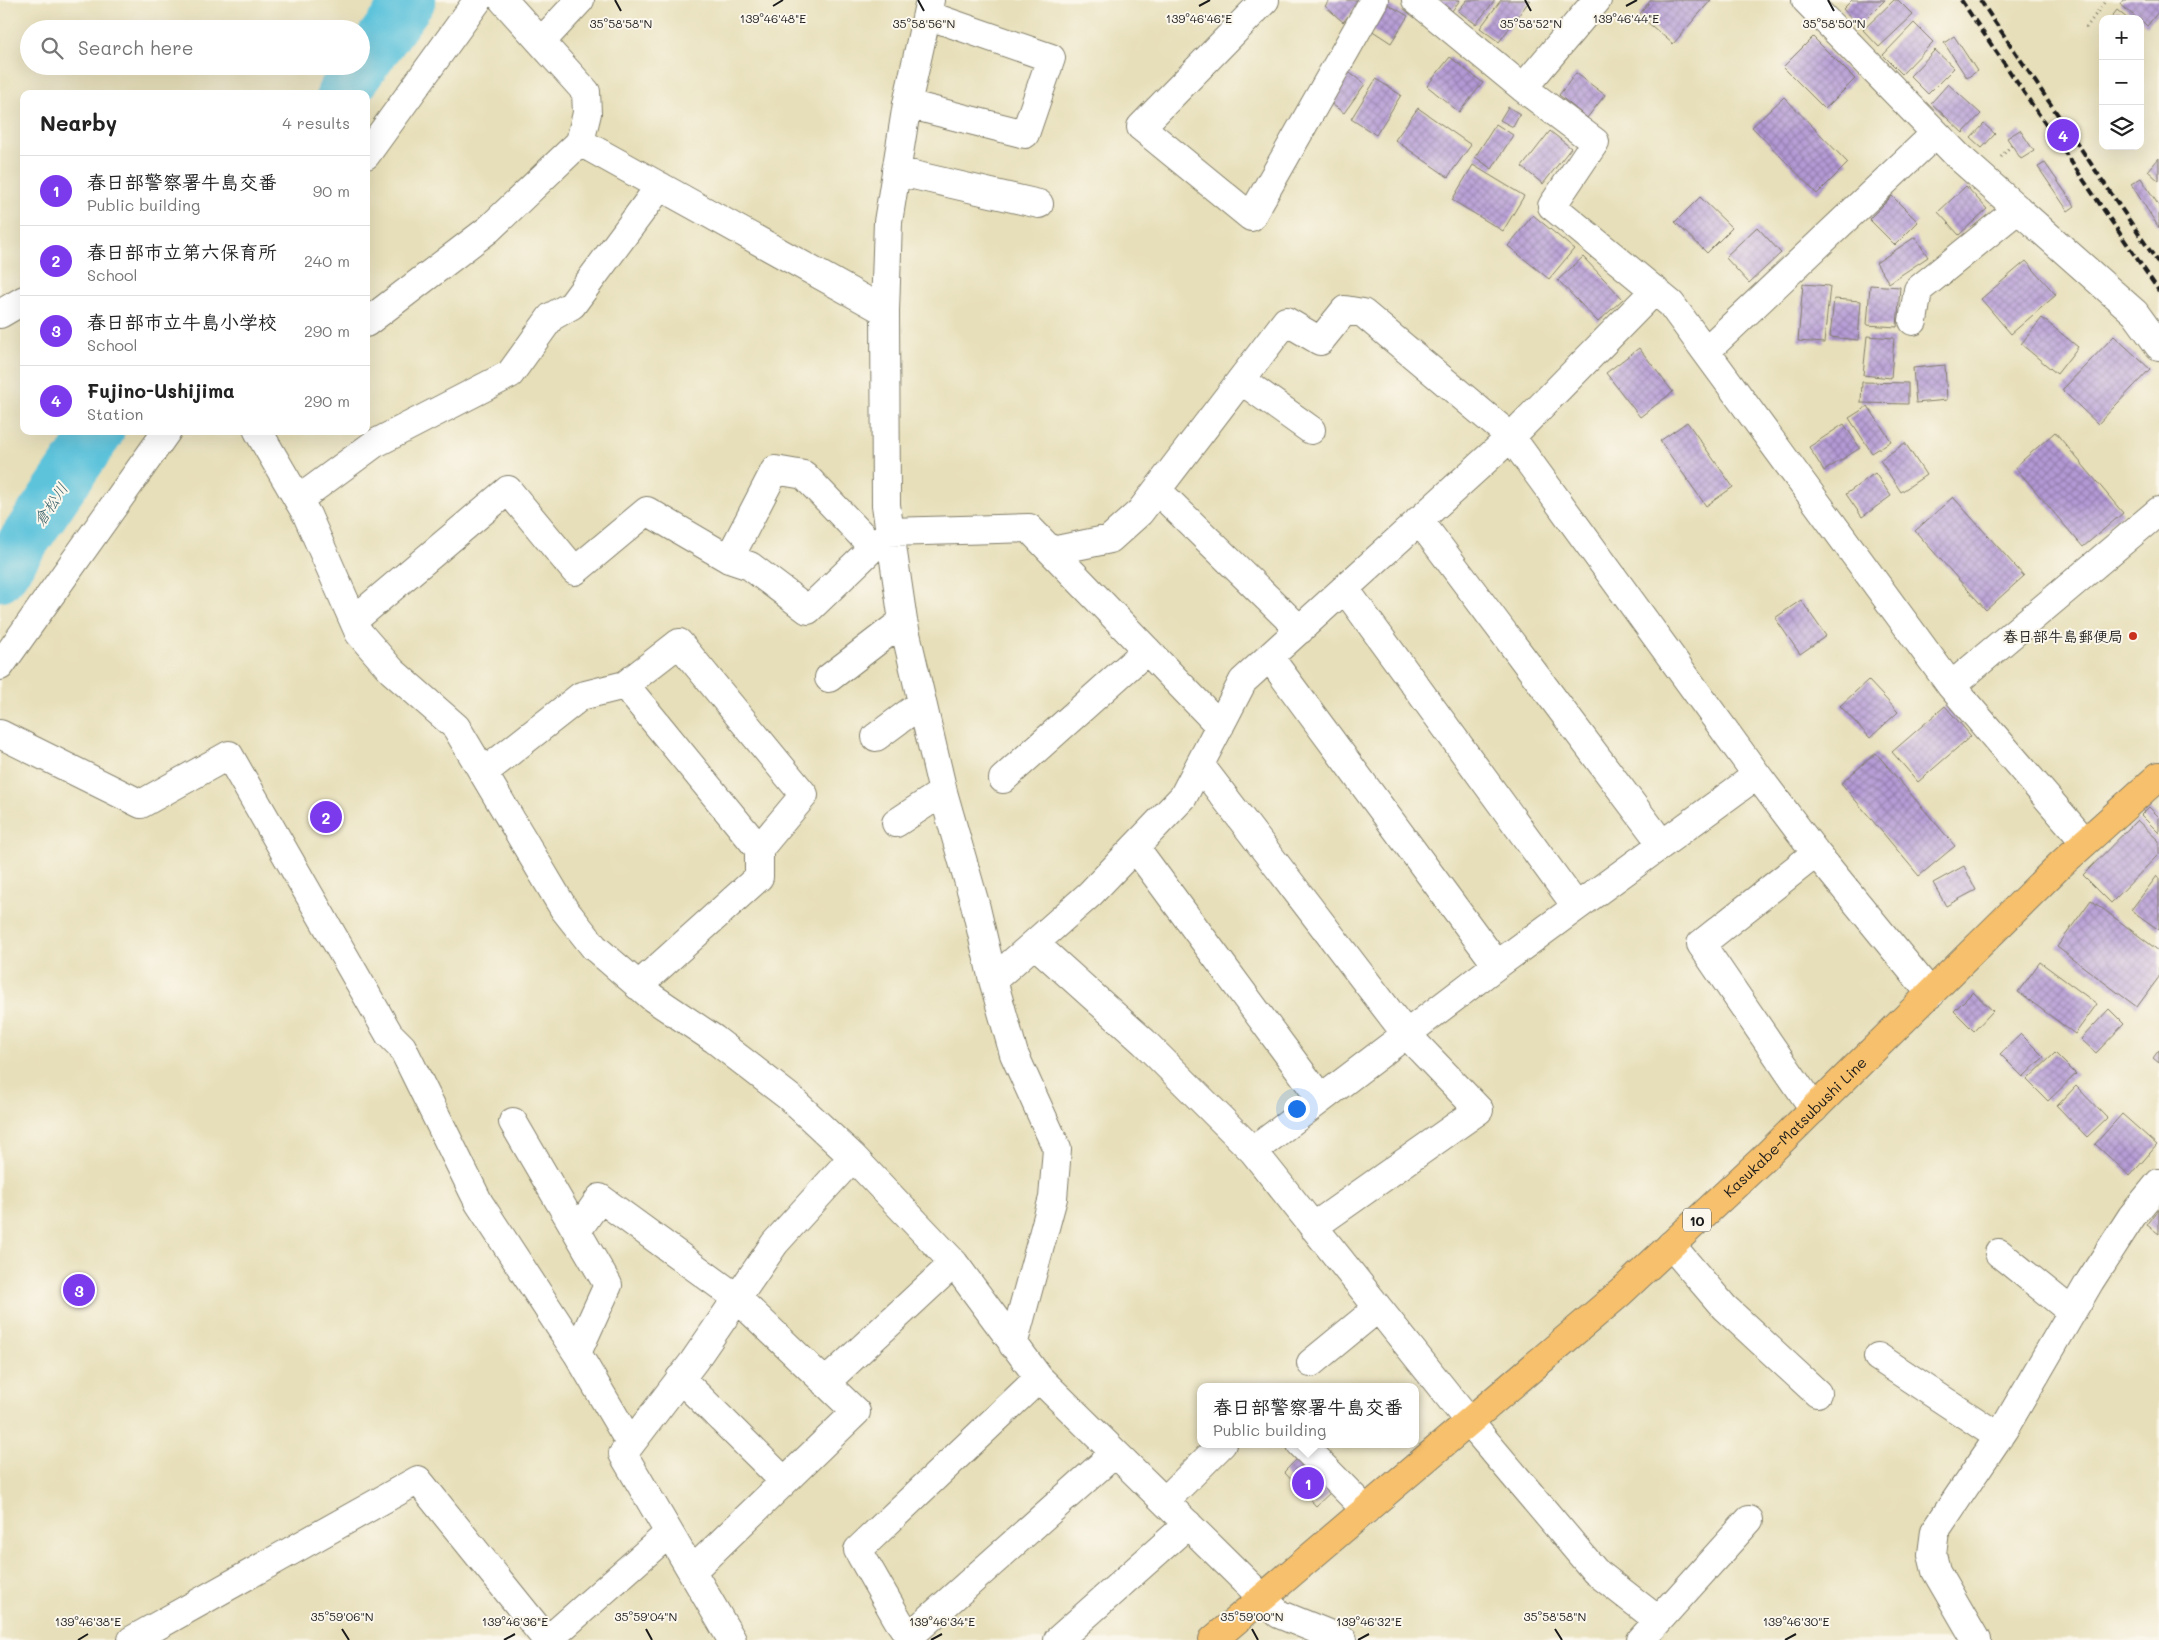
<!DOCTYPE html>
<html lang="en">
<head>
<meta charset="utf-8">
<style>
  :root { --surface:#fff; --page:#f6f6f6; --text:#222; --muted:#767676; --line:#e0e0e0; --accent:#7c3aed }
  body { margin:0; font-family:Mali,"Klee One",sans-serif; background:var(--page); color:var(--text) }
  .controls { position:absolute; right:15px; top:15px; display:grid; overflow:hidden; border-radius:10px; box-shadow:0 5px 20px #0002 }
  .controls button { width:45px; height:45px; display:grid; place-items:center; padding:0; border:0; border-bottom:1px solid var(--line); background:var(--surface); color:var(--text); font:25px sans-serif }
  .you { position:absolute; left:1296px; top:1108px; width:18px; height:18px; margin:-12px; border:4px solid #fff; border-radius:50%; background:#1a73e8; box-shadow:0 0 0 8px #1a73e833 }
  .badge { display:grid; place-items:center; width:32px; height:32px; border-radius:50%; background:var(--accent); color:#fff; font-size:16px; font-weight:700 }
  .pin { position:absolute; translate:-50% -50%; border:2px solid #fff; box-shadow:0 1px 5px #0006 }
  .popup { position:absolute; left:1197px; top:1383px; width:222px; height:65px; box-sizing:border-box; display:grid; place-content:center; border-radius:10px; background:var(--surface); filter:drop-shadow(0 1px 4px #0005); font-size:16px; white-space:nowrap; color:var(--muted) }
  .popup b { font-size:19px; color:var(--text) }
  .popup::after { content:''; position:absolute; left:50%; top:100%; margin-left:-10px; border:10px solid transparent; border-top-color:var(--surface) }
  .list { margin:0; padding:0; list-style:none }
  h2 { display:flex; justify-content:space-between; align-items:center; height:65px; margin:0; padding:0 20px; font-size:21px }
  h2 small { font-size:16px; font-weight:400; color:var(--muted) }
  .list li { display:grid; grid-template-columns:32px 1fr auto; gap:15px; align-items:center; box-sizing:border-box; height:70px; padding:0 20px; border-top:1px solid var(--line) }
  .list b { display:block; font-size:19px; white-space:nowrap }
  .list p { margin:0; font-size:16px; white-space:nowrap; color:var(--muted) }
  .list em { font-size:16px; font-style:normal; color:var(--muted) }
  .icon { flex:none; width:28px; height:28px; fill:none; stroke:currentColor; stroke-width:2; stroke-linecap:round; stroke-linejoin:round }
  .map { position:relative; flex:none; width:2159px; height:1640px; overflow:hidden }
  .search { position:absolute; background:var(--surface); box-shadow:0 5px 20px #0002; left:20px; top:20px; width:350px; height:55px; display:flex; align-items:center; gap:12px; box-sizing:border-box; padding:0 18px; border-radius:28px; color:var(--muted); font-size:19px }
  .panel { position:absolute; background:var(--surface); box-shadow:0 5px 20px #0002; left:20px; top:90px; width:350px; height:345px; border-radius:10px }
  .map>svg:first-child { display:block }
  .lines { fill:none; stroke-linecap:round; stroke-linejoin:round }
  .river { stroke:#5dc3db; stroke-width:51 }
  .building { fill:url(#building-cross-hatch) }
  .minor-casing { stroke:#827e6a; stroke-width:30 }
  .major-casing { stroke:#827e6a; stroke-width:30 }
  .path { stroke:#827e6a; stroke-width:3; stroke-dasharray:1 4; stroke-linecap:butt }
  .minor { stroke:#fff; stroke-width:28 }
  .major { stroke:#f7c06c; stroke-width:28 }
  .rail { stroke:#1c1c1c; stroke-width:4; stroke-dasharray:8 4; stroke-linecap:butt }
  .ticks { fill:none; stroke:#1c1c1c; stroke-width:2 }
  .poi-dot { fill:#c8321e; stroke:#fbf7ec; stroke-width:2 }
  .labels { text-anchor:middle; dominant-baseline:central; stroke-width:4; stroke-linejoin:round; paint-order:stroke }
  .shield { fill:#fbf7ec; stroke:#5f5e5a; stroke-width:1 }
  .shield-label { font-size:14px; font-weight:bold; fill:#1c1c1c }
  .poi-label { font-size:15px; font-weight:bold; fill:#1c1c1c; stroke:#fbf7ec; text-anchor:end }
  .street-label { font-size:15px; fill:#1c1c1c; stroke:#fbf7ec }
  .water-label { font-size:16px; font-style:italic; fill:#365f68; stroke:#fbf7ec }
  .ticks-label { font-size:12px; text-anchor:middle; fill:#1c1c1c; stroke:#fbf7ec; stroke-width:4; stroke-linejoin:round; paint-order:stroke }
</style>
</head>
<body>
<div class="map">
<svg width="2159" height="1640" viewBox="0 0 2159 1640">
  <defs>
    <pattern id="building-cross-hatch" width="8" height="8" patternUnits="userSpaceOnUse" patternTransform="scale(1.25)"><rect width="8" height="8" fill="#b49ad5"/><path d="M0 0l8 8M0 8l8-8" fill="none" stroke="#927dac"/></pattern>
  </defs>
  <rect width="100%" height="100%" fill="#fbf7ec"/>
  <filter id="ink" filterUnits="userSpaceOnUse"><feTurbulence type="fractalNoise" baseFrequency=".02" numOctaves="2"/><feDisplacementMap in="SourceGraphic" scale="10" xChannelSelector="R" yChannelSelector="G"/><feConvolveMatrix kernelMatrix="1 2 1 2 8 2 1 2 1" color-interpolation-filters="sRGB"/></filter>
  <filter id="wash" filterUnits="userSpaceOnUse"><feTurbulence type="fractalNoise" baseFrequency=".0096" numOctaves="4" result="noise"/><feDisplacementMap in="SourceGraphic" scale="20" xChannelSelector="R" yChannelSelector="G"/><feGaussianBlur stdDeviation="1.12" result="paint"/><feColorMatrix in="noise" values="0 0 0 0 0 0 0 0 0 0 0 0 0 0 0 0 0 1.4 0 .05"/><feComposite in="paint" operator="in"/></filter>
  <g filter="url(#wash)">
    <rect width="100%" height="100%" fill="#e7dfb9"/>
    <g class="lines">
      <path class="river" d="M 342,94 L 410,0
        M 0,576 L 99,431"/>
    </g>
    <g id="blocks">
      <path class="building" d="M 1330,0 L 1362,0 L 1343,22 L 1325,6 Z
        M 1438,0 L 1460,0 L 1452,11 Z
        M 1467,0 L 1495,0 L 1476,24 L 1458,11 Z
        M 1501,0 L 1530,0 L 1499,42 L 1480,28 Z
        M 1651,0 L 1711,0 L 1673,44 L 1639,15 Z
        M 1852,0 L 1885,0 L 1859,26 L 1843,9 Z
        M 1894,0 L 1898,0 L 1913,15 L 1879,47 L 1863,30 Z
        M 2123,0 L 2159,0 L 2159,11 L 2147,26 L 2140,19 L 2138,19 L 2120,4 Z
        M 1384,2 L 1408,16 L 1391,43 L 1368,28 Z
        M 2117,10 L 2128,19 L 2110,19 Z
        M 1914,23 L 1933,42 L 1902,74 L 1883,55 Z
        M 1954,36 L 1977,71 L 1967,78 L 1944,43 Z
        M 1813,37 L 1855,79 L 1825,109 L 1783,67 Z
        M 1935,50 L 1954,68 L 1928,94 L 1910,76 Z
        M 1450,57 L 1483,83 L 1459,112 L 1427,86 Z
        M 1347,71 L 1365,84 L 1344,113 L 1326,100 Z
        M 1576,73 L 1605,95 L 1587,118 L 1559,95 Z
        M 1376,79 L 1401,95 L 1376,135 L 1351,119 Z
        M 1948,84 L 1981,114 L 1963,133 L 1931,103 Z
        M 1784,97 L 1848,163 L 1817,194 L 1752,127 Z
        M 1508,107 L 1520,114 L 1513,127 L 1500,120 Z
        M 1418,108 L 1471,145 L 1448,177 L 1395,140 Z
        M 1496,124 L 1513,135 L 1492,169 L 1475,157 Z
        M 1984,124 L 1995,134 L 1982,148 L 1971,138 Z
        M 2020,130 L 2034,151 L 2021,159 L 2007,138 Z
        M 1550,131 L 1571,148 L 1543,184 L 1522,167 Z
        M 2159,158 L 2159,181 L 2148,171 Z
        M 2045,163 L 2075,206 L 2068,211 L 2038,167 Z
        M 1473,165 L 1524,196 L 1503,231 L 1452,200 Z
        M 2141,178 L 2159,206 L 2159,228 L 2131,184 Z
        M 1966,186 L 1987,209 L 1959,235 L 1938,212 Z
        M 1892,196 L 1918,222 L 1895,245 L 1869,219 Z
        M 1700,197 L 1732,228 L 1707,253 L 1675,222 Z
        M 1533,215 L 1574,249 L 1549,279 L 1508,246 Z
        M 1757,227 L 1781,253 L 1749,283 L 1725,257 Z
        M 1915,237 L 1928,257 L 1889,283 L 1876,263 Z
        M 1583,257 L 1623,299 L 1598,322 L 1558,280 Z
        M 2026,261 L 2056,295 L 2011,334 L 1981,299 Z
        M 1803,284 L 1830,286 L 1824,343 L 1798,341 Z
        M 1870,285 L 1900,287 L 1897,327 L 1867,325 Z
        M 1834,299 L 1861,301 L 1858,340 L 1830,337 Z
        M 2042,318 L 2078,347 L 2057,374 L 2021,344 Z
        M 1867,336 L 1894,338 L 1891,378 L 1863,375 Z
        M 2114,336 L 2150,369 L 2098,424 L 2062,390 Z
        M 1639,348 L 1673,392 L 1640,417 L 1606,373 Z
        M 1945,365 L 1947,400 L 1916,403 L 1913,368 Z
        M 1862,382 L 1908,383 L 1908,404 L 1861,403 Z
        M 1868,406 L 1891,441 L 1872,453 L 1849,418 Z
        M 1687,422 L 1733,487 L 1706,506 L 1660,441 Z
        M 1844,424 L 1860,448 L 1824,471 L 1809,447 Z
        M 2055,432 L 2123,513 L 2083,547 L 2015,467 Z
        M 1905,443 L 1926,475 L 1901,492 L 1880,460 Z
        M 1875,473 L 1891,496 L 1862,517 L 1846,494 Z
        M 1953,497 L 2024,576 L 1986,610 L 1915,531 Z
        M 1801,600 L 1826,636 L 1800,654 L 1775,618 Z
        M 1868,680 L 1898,712 L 1870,738 L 1840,706 Z
        M 1945,706 L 1971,736 L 1918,782 L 1892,752 Z
        M 1876,753 L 1955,846 L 1919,876 L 1841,783 Z
        M 2149,807 L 2159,817 L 2159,833 L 2141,815 Z
        M 2137,820 L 2159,841 L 2159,854 L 2111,903 L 2083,875 Z
        M 1964,866 L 1976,890 L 1946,906 L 1933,883 Z
        M 2157,876 L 2159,878 L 2159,930 L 2131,910 Z
        M 2091,900 L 2159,951 L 2159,977 L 2137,1007 L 2057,947 Z
        M 2040,962 L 2097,1004 L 2075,1034 L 2018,992 Z
        M 1973,992 L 1993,1011 L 1974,1031 L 1954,1011 Z
        M 2109,1009 L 2124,1024 L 2096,1053 L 2081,1039 Z
        M 2021,1034 L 2044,1057 L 2023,1077 L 2000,1054 Z
        M 2159,1050 L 2159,1063 L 2153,1058 Z
        M 2055,1053 L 2076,1074 L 2048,1101 L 2027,1080 Z
        M 2076,1086 L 2107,1118 L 2087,1137 L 2057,1106 Z
        M 2122,1114 L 2157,1145 L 2130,1176 L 2095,1144 Z
        M 2159,1209 L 2159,1234 L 2147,1225 Z
        M 1299,1457 L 1332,1491 L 1316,1506 L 1284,1472 Z"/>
    </g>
  </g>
  <g filter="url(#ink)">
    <use href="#blocks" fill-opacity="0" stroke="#827e6a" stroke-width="1"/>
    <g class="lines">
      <defs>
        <path id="minor" d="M 930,0 L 907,104 L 888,222 L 885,311 L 886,505 L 903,621 L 943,792 L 975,904 L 993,980 L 1014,1054 L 1057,1149 L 1053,1198 L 1013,1345
          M 1265,0 L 1141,127 L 1251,217 L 1374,0
          M 1416,0 L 1523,88
          M 1597,0 L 1523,88 L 1595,142 L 1552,206 L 1671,304 L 1951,686 L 2085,842
          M 1806,0 L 1959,157 L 2135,313 L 2159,346
          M 541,42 L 580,0
          M 907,104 L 1025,134 L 1051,58 L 927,15
          M 580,142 L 885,311
          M 366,155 L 478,0
          M 896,171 L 1039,204
          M 0,314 L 24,300
          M 1913,321 L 1918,290 L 2018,209
          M 366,323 L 489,229 L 580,142 L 587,113 L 586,92 L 503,0
          M 1706,351 L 1935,134
          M 1241,380 L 1311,430
          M 258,431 L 307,515 L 359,633 L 392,671 L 456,727 L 564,909 L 594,947 L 653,998 L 714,1039 L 789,1097 L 853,1157 L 954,1263 L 1039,1378 L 1279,1614 L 1343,1640
          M 1157,490 L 1300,630
          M 298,500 L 374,444 L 510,374 L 551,317 L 572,305 L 660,186
          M 1419,520 L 1662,844
          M 1052,551 L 1110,539 L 1140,512 L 1286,321 L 1320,341 L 1345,310 L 1363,313 L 1511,437 L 1757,775 L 1816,853 L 1931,994
          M 729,559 L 775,470 L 804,475 L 873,547
          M 1345,589 L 1576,906
          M 354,620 L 508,490 L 575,571 L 647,511 L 729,559 L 750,566 L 808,610 L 889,532 L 1029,528 L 1220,726
          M 1270,658 L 1497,965
          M 0,666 L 167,431
          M 829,678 L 903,621
          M 625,685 L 759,849 L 759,877 L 638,986
          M 1951,686 L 2159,511
          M 0,734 L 141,804 L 229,755 L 389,1034 L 402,1047 L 479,1203 L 577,1353
          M 876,737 L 922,703
          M 1200,765 L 1406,1034 L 1479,1110 L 1313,1227
          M 483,773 L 581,696 L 625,685 L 679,643 L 804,795 L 759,849
          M 1003,779 L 1147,650
          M 896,823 L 943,792
          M 1135,847 L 1321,1099
          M 1035,944 L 1144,1042 L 1253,1151 L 1470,1423 L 1595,1571 L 1658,1620
          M 993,980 L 1090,894 L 1183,797 L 1243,681 L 1511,437 L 1655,290
          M 1814,1109 L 1701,944 L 1816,853
          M 513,1122 L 608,1285 L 577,1353 L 630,1443
          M 1253,1151 L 1497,965 L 1757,775
          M 577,1231 L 600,1198 L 737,1298 L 856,1412 L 692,1571
          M 1671,1245 L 1724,1307 L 1817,1393
          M 1999,1253 L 2072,1312
          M 1878,1357 L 1999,1437
          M 1311,1363 L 1378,1308
          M 680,1378 L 784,1481
          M 825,1383 L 954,1263
          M 1301,1444 L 1366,1510
          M 1165,1501 L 1222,1444
          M 910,1636 L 1115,1453
          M 132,1640 L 418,1480 L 547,1640
          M 548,1640 L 669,1533
          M 732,1640 L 623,1454 L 694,1361 L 775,1243 L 853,1157
          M 912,1640 L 898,1620 L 858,1550 L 1039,1378
          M 1058,1640 L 1188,1524
          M 1641,1640 L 1749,1520
          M 1976,1640 L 1936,1571 L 1932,1554 L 1935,1531 L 2004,1429 L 2090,1281 L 2132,1216 L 2159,1183"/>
        <g id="major">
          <path id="s1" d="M 1213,1640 L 1620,1293 L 1763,1159 L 2060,865 L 2159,776"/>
        </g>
      </defs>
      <use href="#minor" class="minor-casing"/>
      <use href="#major" class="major-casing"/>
      <path class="path" d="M 2086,28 L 2106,0
        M 2001,157 L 2013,143"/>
      <use href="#minor" class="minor"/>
      <use href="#major" class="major"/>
      <path class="rail" d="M 1961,0 L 2159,291
        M 1980,0 L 2159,264"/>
    </g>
  </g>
  <path class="ticks" d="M 615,0 L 621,11M 918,0 L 924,11M 1525,0 L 1531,11M 1828,0 L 1834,11M 773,6 L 783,0M 1199,6 L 1210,0M 1626,6 L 1637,0M 342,1629 L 349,1640M 646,1629 L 652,1640M 1252,1629 L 1258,1640M 1555,1629 L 1562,1640M 78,1640 L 88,1634M 504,1640 L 515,1634M 931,1640 L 942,1634M 1358,1640 L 1369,1634M 1785,1640 L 1796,1634"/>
  <circle class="poi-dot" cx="2133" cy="636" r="5"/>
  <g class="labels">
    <rect class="shield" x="1683" y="1208.5" width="28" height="23" rx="4"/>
    <g class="shield-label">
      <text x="1697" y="1220">10</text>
    </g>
    <g class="poi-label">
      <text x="2123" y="636">春日部牛島郵便局</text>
    </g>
    <g class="street-label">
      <text stroke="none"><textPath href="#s1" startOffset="776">Kasukabe-Matsubushi Line</textPath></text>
    </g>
    <g class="water-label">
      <text transform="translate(50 504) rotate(-56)">倉松川</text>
    </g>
  </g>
  <g class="ticks-label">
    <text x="773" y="23">139°46'48"E</text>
    <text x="1199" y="23">139°46'46"E</text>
    <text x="1626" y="23">139°46'44"E</text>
    <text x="621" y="28">35°58'58"N</text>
    <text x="924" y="28">35°58'56"N</text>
    <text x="1531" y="28">35°58'52"N</text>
    <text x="1834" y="28">35°58'50"N</text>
    <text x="342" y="1621">35°59'06"N</text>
    <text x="646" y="1621">35°59'04"N</text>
    <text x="1252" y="1621">35°59'00"N</text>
    <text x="1555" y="1621">35°58'58"N</text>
    <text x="88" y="1626">139°46'38"E</text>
    <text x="515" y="1626">139°46'36"E</text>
    <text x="942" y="1626">139°46'34"E</text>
    <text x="1369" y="1626">139°46'32"E</text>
    <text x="1796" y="1626">139°46'30"E</text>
  </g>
</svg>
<div class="controls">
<button>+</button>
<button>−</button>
<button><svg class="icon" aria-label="layers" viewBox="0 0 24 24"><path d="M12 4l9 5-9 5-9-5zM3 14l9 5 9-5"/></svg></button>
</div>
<div class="you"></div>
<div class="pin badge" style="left:1308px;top:1483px">1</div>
<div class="popup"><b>春日部警察署牛島交番</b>Public building</div>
<div class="pin badge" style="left:326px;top:817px">2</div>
<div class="pin badge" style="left:79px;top:1290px">3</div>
<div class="pin badge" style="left:2063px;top:135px">4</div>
<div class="search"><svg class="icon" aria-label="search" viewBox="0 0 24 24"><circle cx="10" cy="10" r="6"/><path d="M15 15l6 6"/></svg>Search here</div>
<section class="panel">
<h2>Nearby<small>4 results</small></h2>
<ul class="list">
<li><span class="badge">1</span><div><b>春日部警察署牛島交番</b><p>Public building</p></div><em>90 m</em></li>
<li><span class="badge">2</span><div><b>春日部市立第六保育所</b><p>School</p></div><em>240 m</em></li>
<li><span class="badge">3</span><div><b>春日部市立牛島小学校</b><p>School</p></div><em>290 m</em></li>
<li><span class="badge">4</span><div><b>Fujino-Ushijima</b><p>Station</p></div><em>290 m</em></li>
</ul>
</section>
</div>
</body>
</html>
